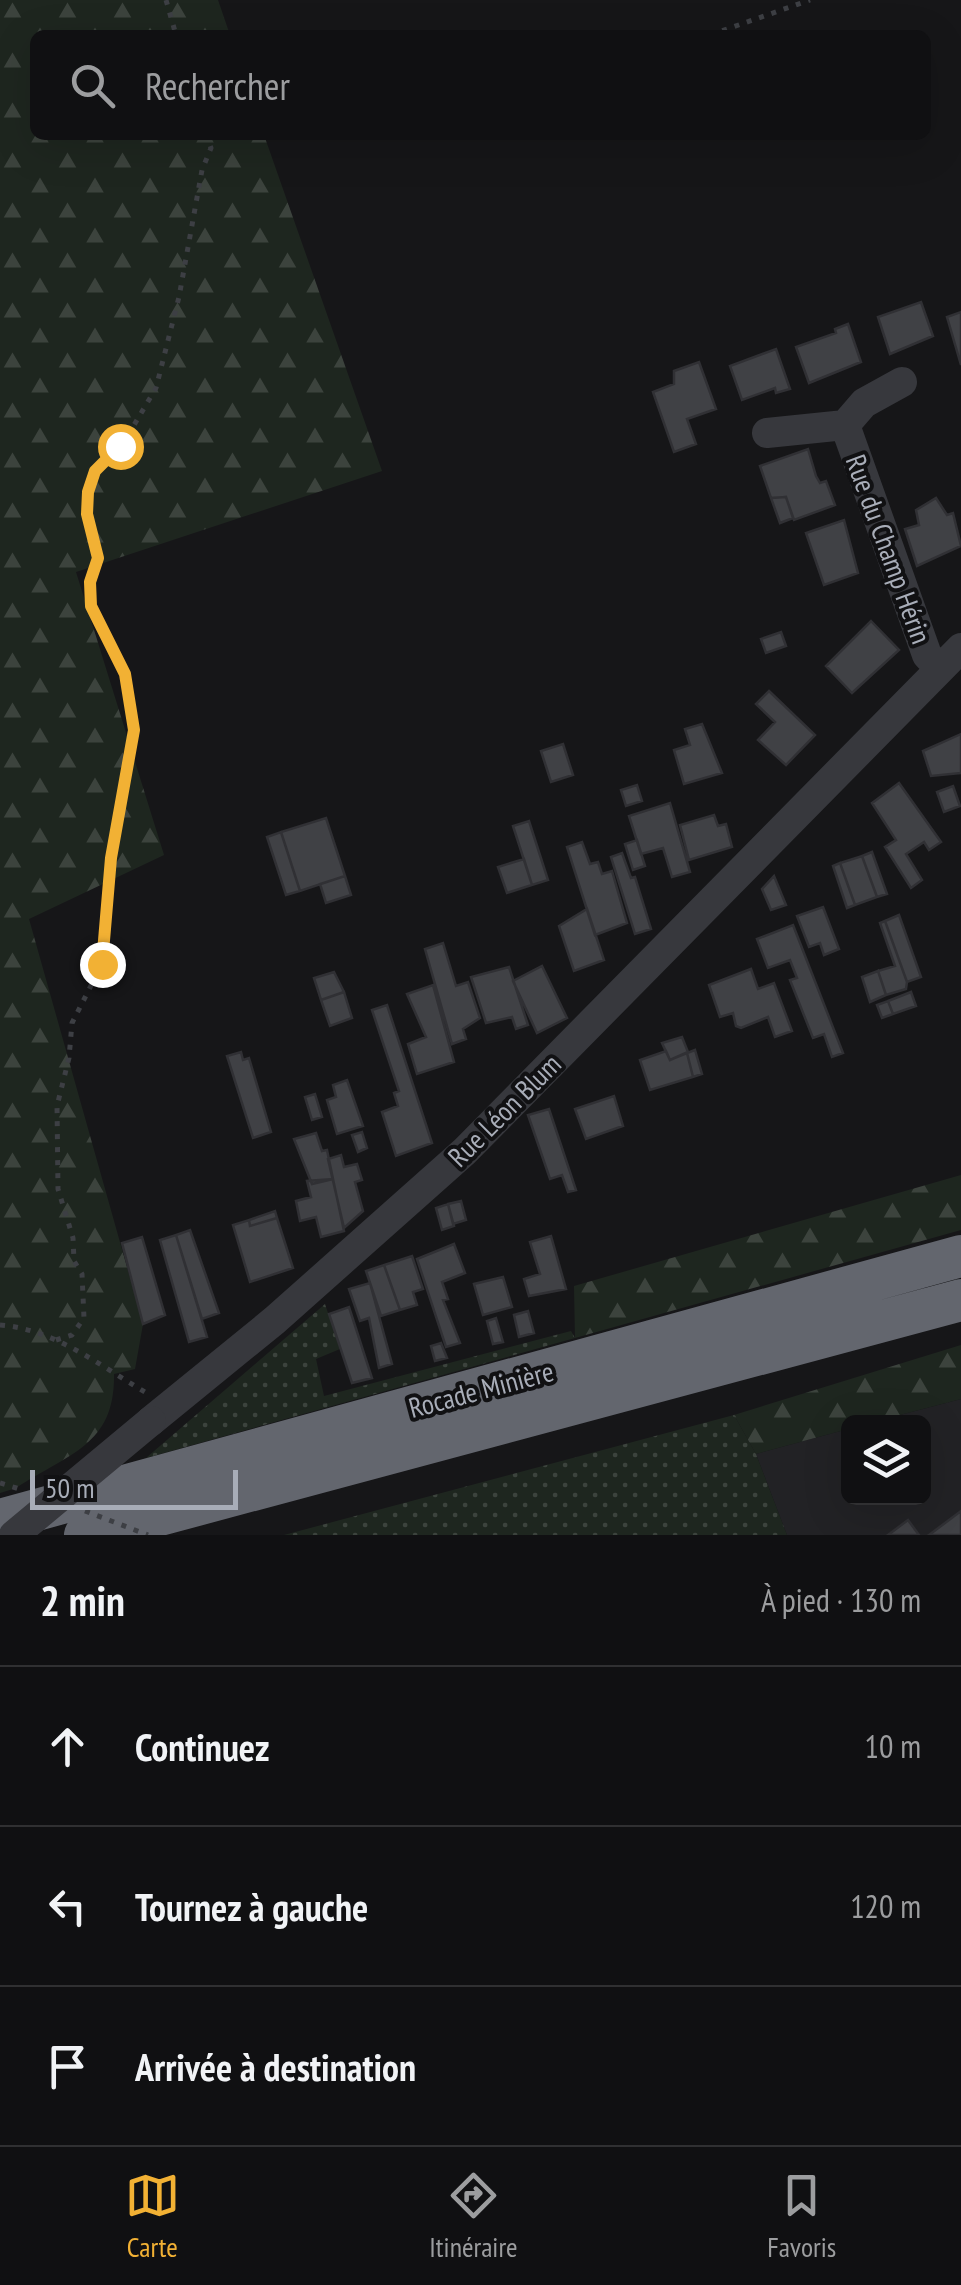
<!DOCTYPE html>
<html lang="fr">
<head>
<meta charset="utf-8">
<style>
  :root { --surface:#101012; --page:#1e1e20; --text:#f1f3f6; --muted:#9c9d9f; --line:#303032; --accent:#f2b134 }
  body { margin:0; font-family:"PT Sans Narrow",sans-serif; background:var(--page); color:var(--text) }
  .controls { position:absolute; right:30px; bottom:30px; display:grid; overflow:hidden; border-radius:15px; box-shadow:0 10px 40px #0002 }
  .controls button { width:90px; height:90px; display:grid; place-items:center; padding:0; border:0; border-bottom:2px solid var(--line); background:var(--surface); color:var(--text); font:50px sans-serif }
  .scale { position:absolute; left:30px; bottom:25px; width:208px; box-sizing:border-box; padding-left:10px; border:5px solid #a8adb8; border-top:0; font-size:28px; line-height:35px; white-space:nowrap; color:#a8adb8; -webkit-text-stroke:8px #111113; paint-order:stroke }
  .stop { position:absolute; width:30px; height:30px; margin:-22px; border:8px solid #f2b134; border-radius:50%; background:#fff }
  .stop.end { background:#f2b134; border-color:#fff; box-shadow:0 2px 10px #0008 }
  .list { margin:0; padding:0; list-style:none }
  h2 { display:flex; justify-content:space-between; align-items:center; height:130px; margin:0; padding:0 40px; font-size:42px }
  h2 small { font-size:32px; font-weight:400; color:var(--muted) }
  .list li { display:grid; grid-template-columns:65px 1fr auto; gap:30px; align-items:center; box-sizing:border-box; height:160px; padding:0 40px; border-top:2px solid var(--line) }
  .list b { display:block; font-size:38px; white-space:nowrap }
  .list em { font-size:32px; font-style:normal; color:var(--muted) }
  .icon { flex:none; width:55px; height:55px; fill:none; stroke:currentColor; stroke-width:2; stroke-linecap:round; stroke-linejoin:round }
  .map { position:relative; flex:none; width:961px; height:1535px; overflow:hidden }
  .search { position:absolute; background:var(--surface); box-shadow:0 10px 40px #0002; left:30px; right:30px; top:30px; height:110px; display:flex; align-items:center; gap:25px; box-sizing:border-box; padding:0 35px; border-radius:15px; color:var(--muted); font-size:38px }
  .sheet { height:610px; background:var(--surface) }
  nav { display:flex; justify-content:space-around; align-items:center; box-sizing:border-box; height:140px; border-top:2px solid var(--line); background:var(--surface); font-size:28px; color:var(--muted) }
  nav a { display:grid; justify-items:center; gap:5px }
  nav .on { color:var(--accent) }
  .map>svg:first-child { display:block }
  .built { fill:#222225 }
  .grass { fill:url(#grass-dots) }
  .forest { fill:url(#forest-firs) }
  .building { fill:#404145; stroke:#303034; stroke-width:2.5 }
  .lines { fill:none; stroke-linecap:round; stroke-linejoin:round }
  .path { stroke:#3d3f44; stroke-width:5; stroke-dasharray:5 8; stroke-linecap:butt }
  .minor { stroke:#37383d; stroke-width:30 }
  .highway { stroke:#63666e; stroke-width:42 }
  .path-bridge { stroke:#3d3f44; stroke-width:5; stroke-dasharray:5 8; stroke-linecap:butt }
  .minor-bridge { stroke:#37383d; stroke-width:30 }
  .route { stroke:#f2b134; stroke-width:12 }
  .labels { text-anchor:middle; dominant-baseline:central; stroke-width:8; stroke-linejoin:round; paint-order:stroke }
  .street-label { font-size:28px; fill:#a8adb8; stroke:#111113 }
</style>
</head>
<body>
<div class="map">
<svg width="961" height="1535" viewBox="0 0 961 1535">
  <defs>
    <pattern id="grass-dots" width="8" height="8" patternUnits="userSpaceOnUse" patternTransform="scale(2.5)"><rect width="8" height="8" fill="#1e261f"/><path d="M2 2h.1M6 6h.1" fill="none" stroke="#3c433d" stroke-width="1.8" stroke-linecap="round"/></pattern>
    <pattern id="forest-firs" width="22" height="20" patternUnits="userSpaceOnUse" patternTransform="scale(2.5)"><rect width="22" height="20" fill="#1e261f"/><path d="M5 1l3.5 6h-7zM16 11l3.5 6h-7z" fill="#3c433d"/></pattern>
  </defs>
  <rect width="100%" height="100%" fill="#161618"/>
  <path class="built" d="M 961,1399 L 961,1535 L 787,1535 L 756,1454 L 848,1429 L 848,1498 L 924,1498 L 924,1422 L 873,1422 Z"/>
  <path class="grass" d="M 325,1304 L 340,1349 L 316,1359 L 324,1396 L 571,1331 L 575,1338 L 146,1458 Z
    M 734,1415 L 756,1454 L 787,1535 L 284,1535 Z"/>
  <path class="forest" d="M 0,0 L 218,0 L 230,35 L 35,35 L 35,135 L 264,135 L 382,471 L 76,572 L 164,855 L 29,919 L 143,1324 L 135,1369 L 114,1374 C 115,1445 70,1453 16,1488 L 0,1493 Z
    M 961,1175 L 961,1230 L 575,1338 L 574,1286 Z
    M 961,1345 L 961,1399 L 873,1422 L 848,1422 L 848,1429 L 756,1454 L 734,1415 Z"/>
  <path class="building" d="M 921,302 L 933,336 L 890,354 L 878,317 Z
    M 961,312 L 961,365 L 947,317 Z
    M 848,324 L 861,362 L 809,383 L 796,347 L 836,333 L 835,329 Z
    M 776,349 L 790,389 L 776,393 L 775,388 L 742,400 L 730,366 Z
    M 699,362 L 716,409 L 687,419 L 696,444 L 674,452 L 653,392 L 674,384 L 674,371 Z
    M 808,449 L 816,476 L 820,483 L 826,481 L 835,505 L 794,520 L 786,497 L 771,498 L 760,466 Z
    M 786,497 L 793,518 L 780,523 L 771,498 Z
    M 936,498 L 947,515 L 953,513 L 961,546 L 917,566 L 905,529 L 919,525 L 916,510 Z
    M 844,520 L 858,573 L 824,585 L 806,533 Z
    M 871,621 L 899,650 L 852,693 L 826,666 Z
    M 781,632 L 786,646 L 766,653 L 761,639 Z
    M 769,691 L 815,735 L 786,765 L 758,740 L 775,722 L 756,704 Z
    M 702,724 L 722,773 L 684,784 L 674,750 L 690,745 L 685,729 Z
    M 961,734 L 961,773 L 931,776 L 923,751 Z
    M 563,744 L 573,775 L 551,782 L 541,751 Z
    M 899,783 L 941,842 L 929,850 L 924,842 L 906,854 L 922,880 L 911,888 L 885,847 L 896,840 L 872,803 Z
    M 637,785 L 642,801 L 626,806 L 621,790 Z
    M 953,786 L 960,806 L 944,812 L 937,792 Z
    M 670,803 L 690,872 L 672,877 L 663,848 L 641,854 L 629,816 Z
    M 714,815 L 718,826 L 726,824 L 732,847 L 689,860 L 680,825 Z
    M 326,818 L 345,876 L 300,891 L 281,832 Z
    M 529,821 L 548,880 L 532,885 L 513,826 Z
    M 281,832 L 300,891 L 286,895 L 267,837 Z
    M 637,840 L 645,866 L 633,870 L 625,844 Z
    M 582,842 L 590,864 L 598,862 L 602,874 L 612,871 L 627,923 L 595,935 L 567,847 Z
    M 872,852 L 887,894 L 877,897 L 862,856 Z
    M 622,853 L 631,878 L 635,877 L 651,929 L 635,934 L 611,857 Z
    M 862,856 L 877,897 L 855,905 L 840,863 Z
    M 524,859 L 532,885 L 507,893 L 498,867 Z
    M 840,863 L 855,905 L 847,908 L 833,866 Z
    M 345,876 L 351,895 L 326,903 L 320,884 Z
    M 774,876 L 786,905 L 771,910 L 762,889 Z
    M 823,907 L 839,949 L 824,955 L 820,943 L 809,947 L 797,916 Z
    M 587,909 L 604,960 L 574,971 L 559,926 Z
    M 899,915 L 921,977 L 907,982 L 885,921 Z
    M 885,921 L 907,982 L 906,989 L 886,995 L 878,971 L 895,966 L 880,923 Z
    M 793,925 L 843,1053 L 832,1057 L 824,1034 L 813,1038 L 790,980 L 797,978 L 790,960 L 768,968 L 757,939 Z
    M 443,943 L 456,986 L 468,982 L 480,1018 L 463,1029 L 466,1039 L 452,1044 L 425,949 Z
    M 542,966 L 567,1018 L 537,1033 L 513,981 Z
    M 509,967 L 528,1025 L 516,1029 L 512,1017 L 486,1023 L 471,977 Z
    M 751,969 L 758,989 L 774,983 L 792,1031 L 775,1037 L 768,1017 L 741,1028 L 736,1026 L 733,1013 L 720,1017 L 709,985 Z
    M 878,971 L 886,995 L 870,1002 L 862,977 Z
    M 334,972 L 344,992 L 321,1000 L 314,978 Z
    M 433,985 L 454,1062 L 417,1074 L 408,1044 L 426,1037 L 407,994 Z
    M 344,992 L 352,1018 L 330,1026 L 321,1000 Z
    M 911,992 L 916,1006 L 893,1014 L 888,1001 Z
    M 888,1001 L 893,1014 L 882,1018 L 877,1005 Z
    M 387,1005 L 432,1143 L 396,1156 L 382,1112 L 398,1106 L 394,1093 L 399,1091 L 372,1010 Z
    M 682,1037 L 688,1052 L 670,1060 L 662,1043 Z
    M 695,1050 L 702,1074 L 693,1077 L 687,1053 Z
    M 666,1051 L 670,1060 L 687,1053 L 693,1077 L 650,1090 L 640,1060 Z
    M 241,1052 L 243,1060 L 249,1058 L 271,1132 L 253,1138 L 227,1056 Z
    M 347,1080 L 363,1126 L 337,1134 L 327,1100 L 336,1097 L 333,1085 Z
    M 315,1094 L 322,1117 L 312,1120 L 305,1097 Z
    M 614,1096 L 623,1126 L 586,1139 L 575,1109 Z
    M 549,1109 L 576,1190 L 568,1192 L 562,1175 L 550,1179 L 528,1115 Z
    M 362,1132 L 367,1148 L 358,1152 L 352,1135 Z
    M 316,1133 L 322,1151 L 327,1150 L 333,1179 L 312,1184 L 294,1139 Z
    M 341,1155 L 344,1167 L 357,1164 L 362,1180 L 355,1182 L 363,1211 L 344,1228 L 328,1159 Z
    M 333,1179 L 344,1231 L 321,1237 L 316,1217 L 300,1221 L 296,1201 L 311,1197 L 307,1181 Z
    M 461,1201 L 466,1220 L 453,1224 L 448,1204 Z
    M 448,1204 L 454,1226 L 442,1230 L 436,1208 Z
    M 275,1211 L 277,1218 L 250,1226 L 249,1220 Z
    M 277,1218 L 293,1268 L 250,1282 L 233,1225 L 249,1220 L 250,1226 Z
    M 190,1230 L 219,1313 L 202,1319 L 176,1235 Z
    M 176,1235 L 207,1337 L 189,1342 L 160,1240 Z
    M 551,1236 L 566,1289 L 529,1296 L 524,1279 L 540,1274 L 530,1242 Z
    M 142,1237 L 165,1315 L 143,1324 L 122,1243 Z
    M 454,1244 L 465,1273 L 442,1282 L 448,1299 L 443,1300 L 460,1343 L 446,1347 L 417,1259 Z
    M 412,1256 L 423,1289 L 413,1292 L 417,1305 L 400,1310 L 384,1265 Z
    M 384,1265 L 400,1310 L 381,1316 L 366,1271 Z
    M 503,1277 L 512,1307 L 483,1315 L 474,1284 Z
    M 370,1283 L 392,1364 L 379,1368 L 369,1318 L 360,1321 L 349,1289 Z
    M 349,1307 L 372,1378 L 352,1383 L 329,1314 Z
    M 528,1311 L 534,1333 L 519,1337 L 514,1315 Z
    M 496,1318 L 503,1342 L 493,1344 L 487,1321 Z
    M 441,1343 L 447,1358 L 435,1361 L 431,1346 Z
    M 961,1511 L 961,1535 L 929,1535 Z
    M 908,1520 L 919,1535 L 888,1535 Z"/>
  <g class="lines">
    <path class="path" d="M 166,0 L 176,35
      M 710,35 L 810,0
      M 0,1325 C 54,1329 99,1365 145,1392
      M 56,1340 L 72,1335 L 84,1318 L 82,1274 L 74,1261 L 73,1238 L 58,1189 L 57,1106 L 69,1058 L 72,1023 L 102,964 L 111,858 L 134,730 L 125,675 L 91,607 L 90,582 L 98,559 L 87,514 L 87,492 L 95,471 L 121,447 L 156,388 L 179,297 L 202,170 L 211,148 L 206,135"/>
    <path class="minor" d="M 845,425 L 927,655 L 940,669
      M 767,433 L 845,425 L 864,403 L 902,382
      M 151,1421 L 275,1320 L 465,1151 L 961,648"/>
    <path class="highway" d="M 0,1520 L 961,1256
      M 85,1535 L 961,1300"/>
    <path class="path-bridge" d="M 0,1483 L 23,1490
      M 85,1511 L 148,1535"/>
    <path class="minor-bridge" d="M 14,1535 L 151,1421"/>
  </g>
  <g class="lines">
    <path class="route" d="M 102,964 L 111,858 L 134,730 L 125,674 L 91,606 L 90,582 L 98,558 L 87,514 L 88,492 L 95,471 L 120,446"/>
  </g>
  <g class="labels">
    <g class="street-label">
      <text transform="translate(889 549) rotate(70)">Rue du Champ Hérin</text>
      <text transform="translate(504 1110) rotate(-45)">Rue Léon Blum</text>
      <text transform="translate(481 1389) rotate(-15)">Rocade Minière</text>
    </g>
  </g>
</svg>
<div class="controls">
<button><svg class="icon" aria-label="layers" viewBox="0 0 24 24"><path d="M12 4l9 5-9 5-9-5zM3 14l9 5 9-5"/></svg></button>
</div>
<div class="scale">50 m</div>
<div class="stop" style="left:120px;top:446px"></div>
<div class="stop end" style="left:102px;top:964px"></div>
<div class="search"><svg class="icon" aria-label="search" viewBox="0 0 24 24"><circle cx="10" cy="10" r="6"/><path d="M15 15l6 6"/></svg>Rechercher</div>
</div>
<section class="sheet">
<h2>2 min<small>À pied · 130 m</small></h2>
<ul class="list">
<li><svg class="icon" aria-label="ahead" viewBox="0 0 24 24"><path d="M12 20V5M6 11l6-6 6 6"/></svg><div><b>Continuez</b></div><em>10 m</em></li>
<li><svg class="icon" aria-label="left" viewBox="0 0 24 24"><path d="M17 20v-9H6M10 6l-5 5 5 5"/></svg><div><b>Tournez à gauche</b></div><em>120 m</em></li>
<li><svg class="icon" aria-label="arrive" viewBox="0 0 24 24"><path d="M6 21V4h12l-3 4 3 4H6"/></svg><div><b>Arrivée à destination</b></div></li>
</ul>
</section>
<nav>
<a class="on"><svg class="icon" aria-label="map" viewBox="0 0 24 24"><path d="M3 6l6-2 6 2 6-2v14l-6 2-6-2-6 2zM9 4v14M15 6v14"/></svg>Carte</a>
<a><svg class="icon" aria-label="directions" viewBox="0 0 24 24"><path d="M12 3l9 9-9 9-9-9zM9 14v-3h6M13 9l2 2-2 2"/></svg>Itinéraire</a>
<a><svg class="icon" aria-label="saved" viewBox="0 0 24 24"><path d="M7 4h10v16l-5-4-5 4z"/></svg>Favoris</a>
</nav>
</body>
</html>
